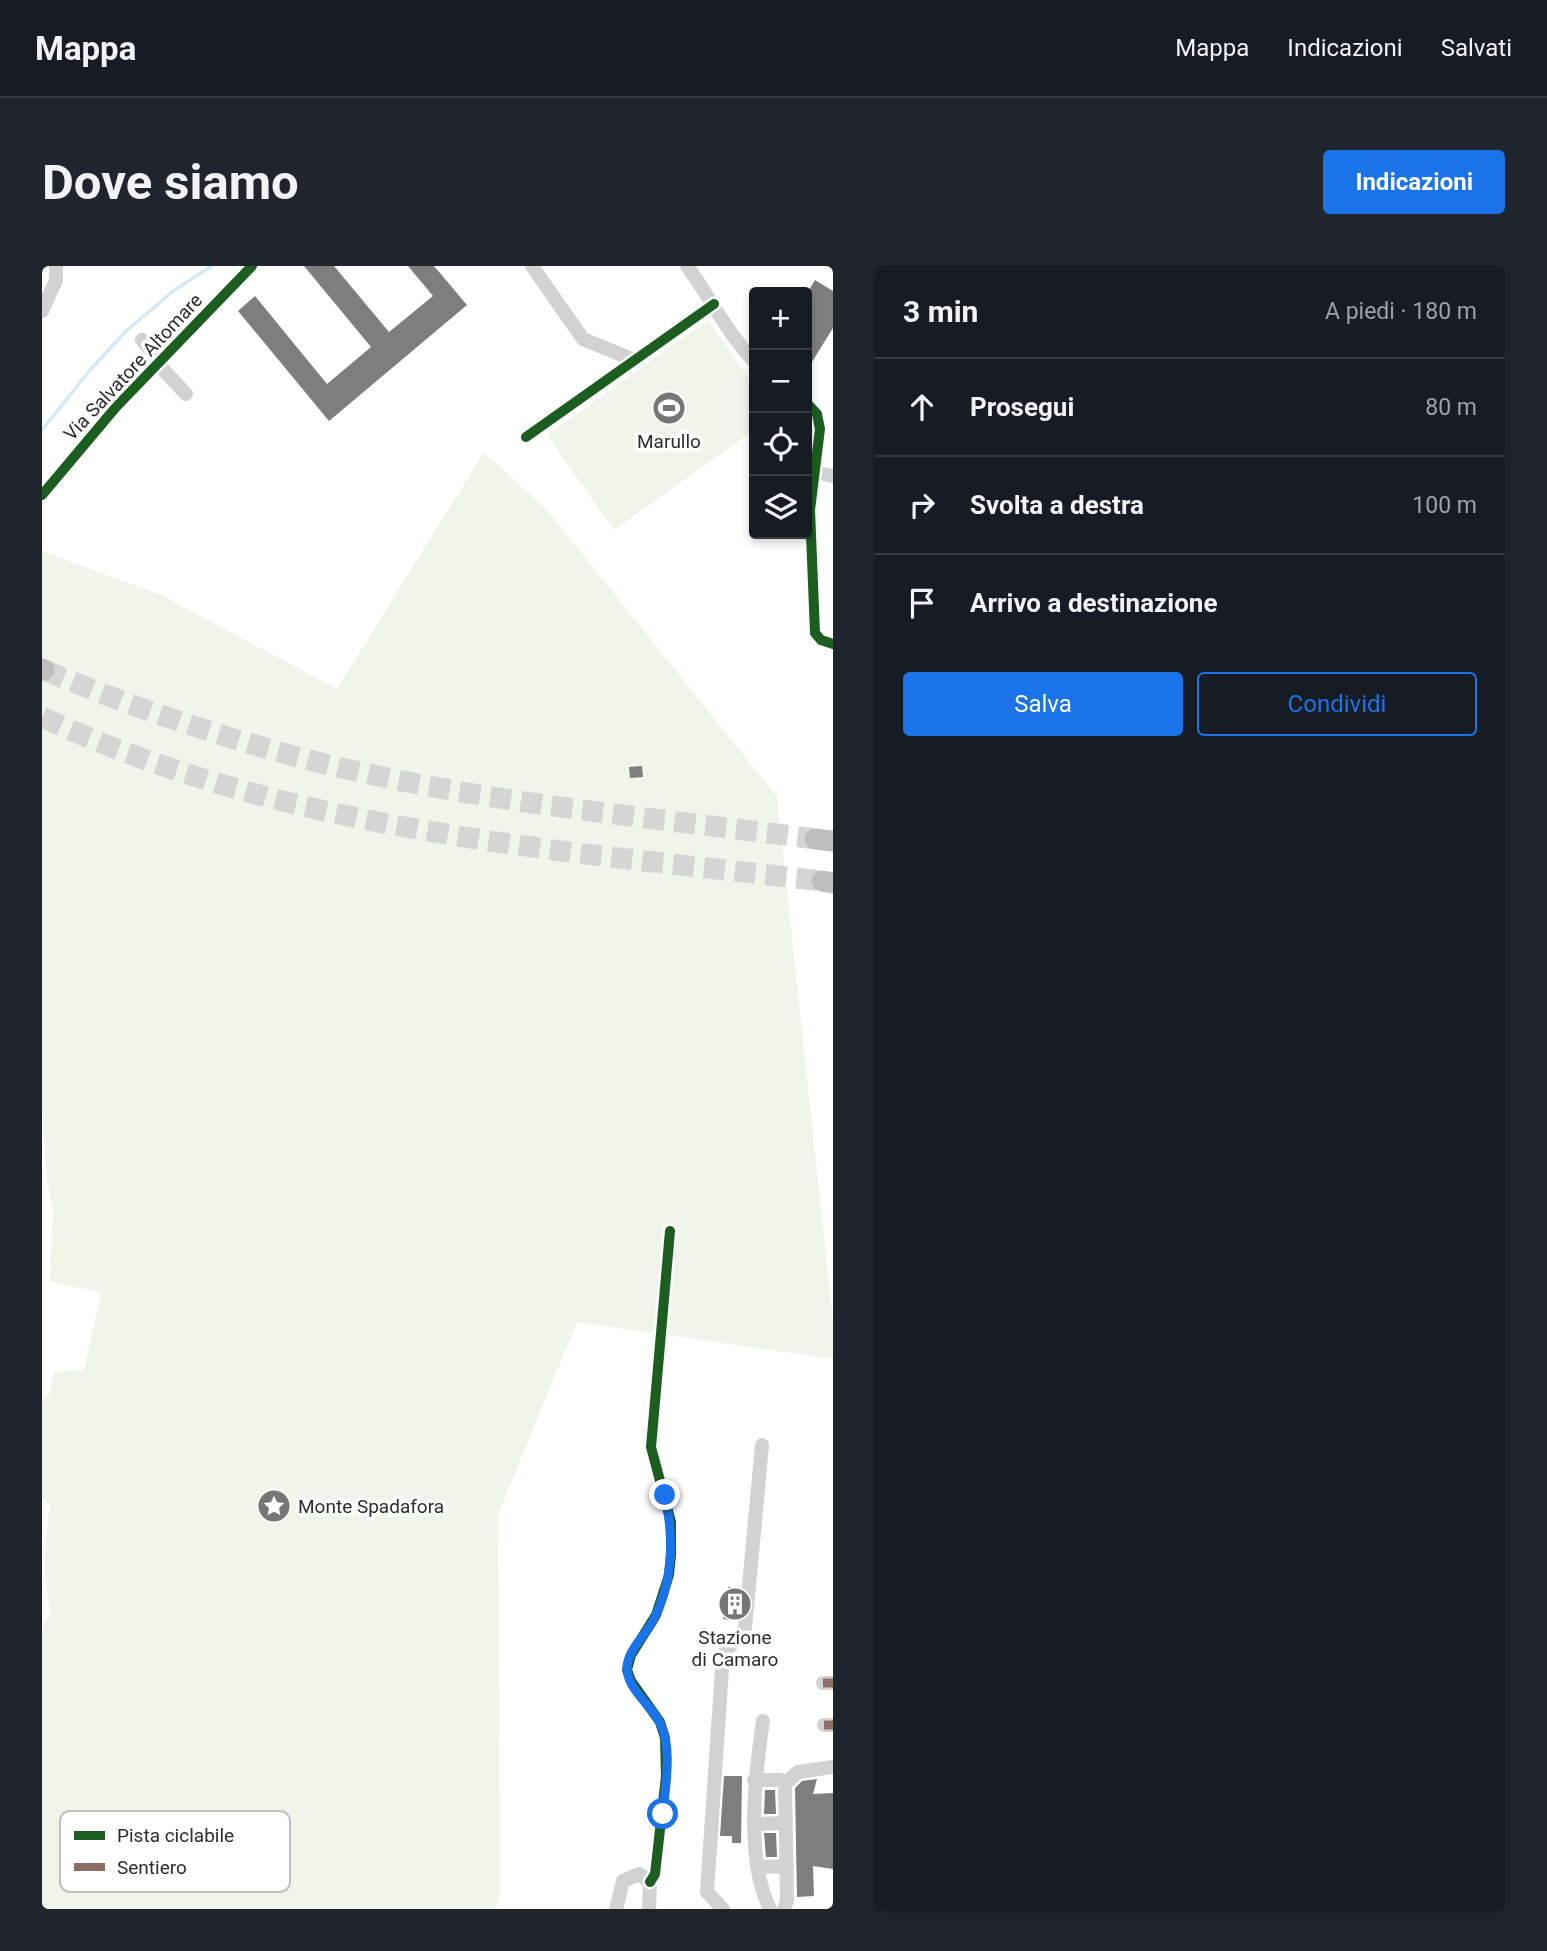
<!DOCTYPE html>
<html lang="it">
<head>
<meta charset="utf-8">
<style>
  :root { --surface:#171b24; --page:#20242c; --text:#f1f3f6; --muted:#9ea1a6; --line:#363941; --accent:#1a73e8 }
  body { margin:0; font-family:Roboto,sans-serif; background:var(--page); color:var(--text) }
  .controls { position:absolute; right:21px; top:21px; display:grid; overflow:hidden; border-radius:7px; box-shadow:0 4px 10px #0003 }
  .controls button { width:63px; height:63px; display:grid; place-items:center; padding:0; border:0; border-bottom:2px solid var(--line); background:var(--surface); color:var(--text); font:35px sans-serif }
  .stop { position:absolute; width:21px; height:21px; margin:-16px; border:5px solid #1a73e8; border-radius:50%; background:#fff }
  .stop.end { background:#1a73e8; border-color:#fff; box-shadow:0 2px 7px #0008 }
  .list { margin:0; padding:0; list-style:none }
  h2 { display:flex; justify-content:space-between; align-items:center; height:91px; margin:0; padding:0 28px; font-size:30px }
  h2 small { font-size:23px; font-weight:400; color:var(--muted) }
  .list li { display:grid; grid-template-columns:46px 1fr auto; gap:21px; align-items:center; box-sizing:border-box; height:98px; padding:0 28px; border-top:2px solid var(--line) }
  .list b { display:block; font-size:26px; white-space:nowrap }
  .list em { font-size:23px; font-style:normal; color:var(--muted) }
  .actions { display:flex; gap:14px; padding:21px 28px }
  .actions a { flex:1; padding:16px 0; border:2px solid var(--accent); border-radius:7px; text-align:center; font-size:24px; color:var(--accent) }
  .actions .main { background:var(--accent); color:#fff }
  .icon { flex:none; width:38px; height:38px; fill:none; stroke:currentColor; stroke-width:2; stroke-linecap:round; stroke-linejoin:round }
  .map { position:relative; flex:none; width:791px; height:1643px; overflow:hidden; border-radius:7px }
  header { display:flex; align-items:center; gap:42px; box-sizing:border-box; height:98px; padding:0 35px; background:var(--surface); border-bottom:2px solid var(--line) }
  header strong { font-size:33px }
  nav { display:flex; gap:38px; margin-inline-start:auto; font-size:24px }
  .intro { display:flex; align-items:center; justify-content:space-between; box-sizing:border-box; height:168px; padding:0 42px }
  h1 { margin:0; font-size:49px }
  .button { padding:18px 32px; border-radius:7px; background:var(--accent); color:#fff; font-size:24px; font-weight:700 }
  main { display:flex; gap:42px; padding:0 42px }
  aside { flex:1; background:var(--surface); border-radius:7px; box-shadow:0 4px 10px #0003 }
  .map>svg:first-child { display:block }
  .green { fill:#f0f5ea }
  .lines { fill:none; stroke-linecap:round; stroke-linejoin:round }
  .stream { stroke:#d4e9f3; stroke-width:3.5 }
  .building { fill:#7e7e7e }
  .highway-tunnel { stroke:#d5d5d5; stroke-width:21; stroke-dasharray:21 10; stroke-linecap:butt }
  .minor { stroke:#d2d2d2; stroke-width:14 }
  .highway { stroke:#bfbfbf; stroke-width:21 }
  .quiet { stroke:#8d6e63; stroke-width:9; stroke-dasharray:18 9; stroke-linecap:butt }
  .cycleway-casing { stroke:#fff; stroke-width:15 }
  .cycleway { stroke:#1b5e20; stroke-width:10 }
  .route { stroke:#1a73e8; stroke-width:9 }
  .labels { text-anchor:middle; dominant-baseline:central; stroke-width:7; stroke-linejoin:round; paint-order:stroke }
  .street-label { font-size:19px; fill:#2d2d2d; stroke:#fff }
  .poi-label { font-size:19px; fill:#2d2d2d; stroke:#fff }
  .key { fill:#fff; stroke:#c0c0c0; stroke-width:2 }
  .key-label { font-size:19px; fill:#2d2d2d }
</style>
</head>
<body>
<header>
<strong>Mappa</strong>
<nav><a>Mappa</a><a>Indicazioni</a><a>Salvati</a></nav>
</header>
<div class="intro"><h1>Dove siamo</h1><a class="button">Indicazioni</a></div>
<main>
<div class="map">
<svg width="791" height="1643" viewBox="0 0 791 1643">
  <rect width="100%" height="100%" fill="#fff"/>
  <path class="green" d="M 666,54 L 712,120 L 712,164 L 572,264 L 505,169 Z
    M 442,186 L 506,245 L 735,531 L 791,1055 L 791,1093 L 535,1056 L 456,1248 L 458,1629 L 453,1643 L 0,1643 L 0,1362 L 9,1347 C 0,1316 3,1274 8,1239 L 0,1233 L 0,1133 L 7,1130 L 12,1106 L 42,1104 L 59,1027 L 8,1015 L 11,945 L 5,913 L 0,843 L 0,285 L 121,330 L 295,423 Z"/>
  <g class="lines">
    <path class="stream" d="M 0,164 L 48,104 L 84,65 L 134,23 L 170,0"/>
  </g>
  <path class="building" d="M 262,0 L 292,0 L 347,66 L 391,30 L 366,0 L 392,0 L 425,39 L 287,155 L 196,45 L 213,30 L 285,118 L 329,81 Z
    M 773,14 L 791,25 L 791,62 L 765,104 L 765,27 Z
    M 600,500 L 601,511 L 588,512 L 587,501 Z
    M 686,1321 L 697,1322 L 694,1355 L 681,1353 Z
    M 682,1510 L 700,1510 L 699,1577 L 690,1577 L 690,1570 L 678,1570 Z
    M 775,1513 L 771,1528 L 791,1527 L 791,1603 L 771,1600 L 772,1630 L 755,1631 L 753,1522 L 760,1515 Z
    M 723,1524 L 733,1524 L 734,1548 L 722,1548 Z
    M 722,1567 L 734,1567 L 735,1591 L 724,1591 Z"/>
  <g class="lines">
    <path class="highway-tunnel" d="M 2,404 C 92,442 184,473 279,497 C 440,537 608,551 773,573
      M 0,451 C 244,566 516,584 780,615"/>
    <path class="minor" d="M 490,0 L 541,73 L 592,94
      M 645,0 C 668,31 685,67 712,95
      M 0,45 L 14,14 L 14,0
      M 100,74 L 117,96
      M 116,98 L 144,128
      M 765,137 L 775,148 L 778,163 L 768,244 L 773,367 L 779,374 L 791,378
      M 484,171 L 672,38
      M 772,206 L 791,210
      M 0,229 L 74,141 L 210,0
      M 781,1417 L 791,1417
      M 721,1455 C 713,1509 703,1593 728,1643
      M 782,1459 L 791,1459
      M 712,1514 L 739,1514 L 743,1518 L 745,1635 L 742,1643
      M 743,1518 L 756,1506 L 791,1501
      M 714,1558 L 744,1557
      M 717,1601 L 745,1600
      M 608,1616 L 613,1608 L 624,1510 L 623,1472 L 618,1456 L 589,1415 L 585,1404 L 589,1389 L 614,1349 L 627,1309 L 629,1289 L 629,1256 L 609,1181 L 628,965
      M 574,1643 L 581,1615 L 597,1608 L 608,1616 L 607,1643
      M 681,1643 L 665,1626 L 681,1388 L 703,1363 L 720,1179"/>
    <path class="highway" d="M 0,403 L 2,404
      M 773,573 L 791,575
      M 780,615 L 791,617"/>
    <path class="quiet" d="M 781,1417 L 791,1417
      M 782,1459 L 791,1459"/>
    <defs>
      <path id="cycleway" d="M 765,137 L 775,148 L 778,163 L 768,244 L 773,367 L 779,374 L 791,378
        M 484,171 L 672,38
        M 0,229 L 74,141 L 210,0
        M 608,1616 L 613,1608 L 624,1510 L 623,1472 L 618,1456 L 589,1415 L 585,1404 L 589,1389 L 614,1349 L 627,1309 L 629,1289 L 629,1256 L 609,1181 L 628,965"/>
    </defs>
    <use href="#cycleway" class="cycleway-casing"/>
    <use href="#cycleway" class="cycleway"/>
  </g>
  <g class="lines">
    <path class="route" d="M 621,1548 C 623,1519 631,1483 618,1457 C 609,1439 585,1423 585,1402 C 585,1385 603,1370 611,1355 C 632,1315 632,1272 623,1229"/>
  </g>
  <defs>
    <symbol id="stadium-disc" viewBox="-11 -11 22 22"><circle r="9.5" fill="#767676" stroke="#fff"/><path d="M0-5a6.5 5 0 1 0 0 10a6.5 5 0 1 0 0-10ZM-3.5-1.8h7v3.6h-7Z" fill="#fff"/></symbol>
    <symbol id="sight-disc" viewBox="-11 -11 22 22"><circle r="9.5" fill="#767676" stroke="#fff"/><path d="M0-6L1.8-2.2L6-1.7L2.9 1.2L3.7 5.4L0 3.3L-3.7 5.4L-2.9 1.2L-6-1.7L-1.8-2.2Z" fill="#fff"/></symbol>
    <symbol id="building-disc" viewBox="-11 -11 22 22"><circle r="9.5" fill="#767676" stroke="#fff"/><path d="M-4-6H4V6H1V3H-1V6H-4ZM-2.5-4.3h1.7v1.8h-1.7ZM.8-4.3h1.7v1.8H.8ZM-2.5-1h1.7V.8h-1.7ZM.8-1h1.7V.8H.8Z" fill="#fff"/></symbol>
  </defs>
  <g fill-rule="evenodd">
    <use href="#stadium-disc" x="608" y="123" width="38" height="38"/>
    <use href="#sight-disc" x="213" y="1221" width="38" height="38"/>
    <use href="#building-disc" x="674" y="1319" width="38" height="38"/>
  </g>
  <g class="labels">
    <g class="street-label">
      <text transform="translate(91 101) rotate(-47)">Via Salvatore Altomare</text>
    </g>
    <g class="poi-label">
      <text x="627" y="175">Marullo</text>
      <text x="256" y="1240" text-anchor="start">Monte Spadafora</text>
      <text x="693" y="1371">Stazione<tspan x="693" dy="22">di Camaro</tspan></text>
    </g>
  </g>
  <rect x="18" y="1545" width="230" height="81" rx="10" class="key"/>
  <rect x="32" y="1565" width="31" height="9" fill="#1b5e20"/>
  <rect x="32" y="1597" width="31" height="8" fill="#8d6e63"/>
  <g class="key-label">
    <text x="75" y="1576">Pista ciclabile</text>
    <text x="75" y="1608">Sentiero</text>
  </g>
</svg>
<div class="controls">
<button>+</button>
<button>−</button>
<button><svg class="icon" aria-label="locate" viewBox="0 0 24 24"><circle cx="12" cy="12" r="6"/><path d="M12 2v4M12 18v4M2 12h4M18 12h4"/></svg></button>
<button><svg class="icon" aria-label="layers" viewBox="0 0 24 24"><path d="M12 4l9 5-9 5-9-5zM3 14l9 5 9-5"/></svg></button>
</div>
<div class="stop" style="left:621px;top:1548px"></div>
<div class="stop end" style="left:623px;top:1229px"></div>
</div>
<aside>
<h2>3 min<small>A piedi · 180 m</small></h2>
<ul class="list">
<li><svg class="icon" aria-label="ahead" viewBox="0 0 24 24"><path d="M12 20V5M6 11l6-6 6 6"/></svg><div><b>Prosegui</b></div><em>80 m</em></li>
<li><svg class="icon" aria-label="right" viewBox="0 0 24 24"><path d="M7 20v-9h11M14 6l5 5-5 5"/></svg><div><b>Svolta a destra</b></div><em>100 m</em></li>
<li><svg class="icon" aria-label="arrive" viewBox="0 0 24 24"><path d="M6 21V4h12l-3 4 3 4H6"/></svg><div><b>Arrivo a destinazione</b></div></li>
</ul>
<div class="actions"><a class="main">Salva</a><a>Condividi</a></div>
</aside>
</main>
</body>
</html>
